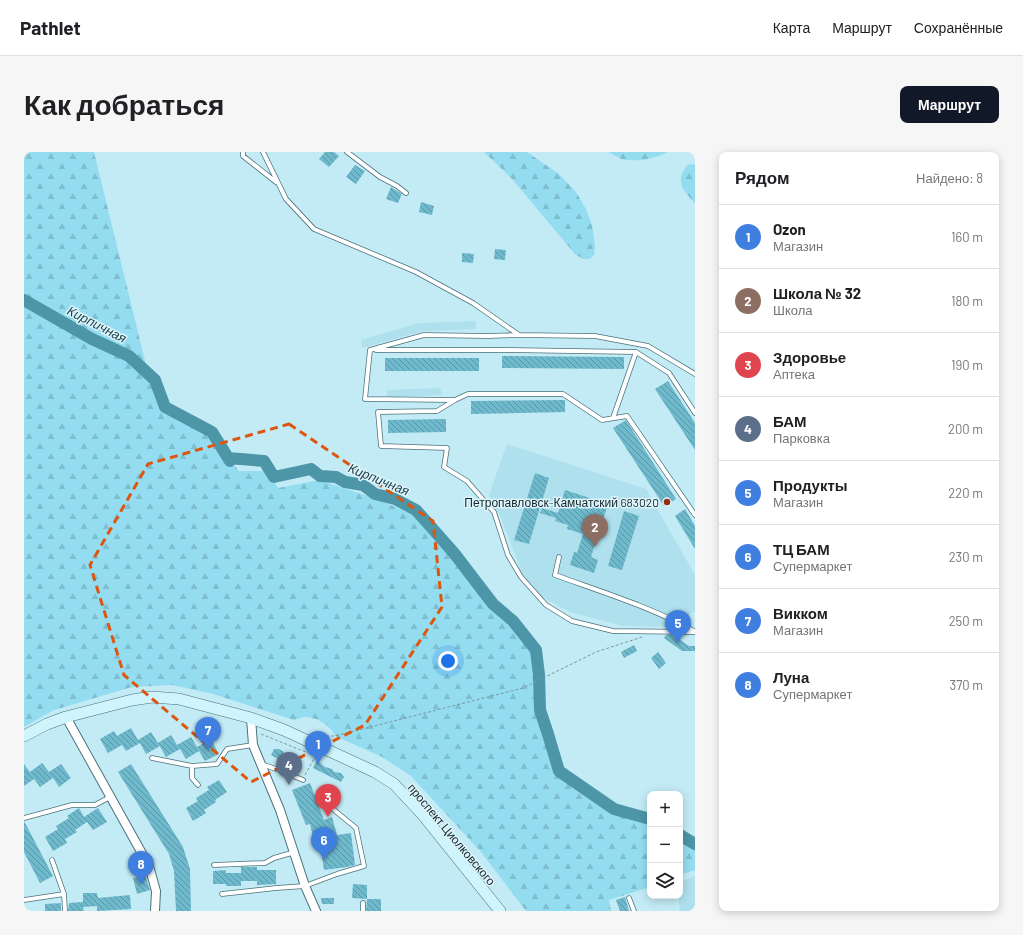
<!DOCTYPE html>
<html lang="ru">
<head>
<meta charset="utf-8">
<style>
  :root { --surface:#fff; --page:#f6f6f6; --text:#202124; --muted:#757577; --line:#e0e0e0; --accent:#111827 }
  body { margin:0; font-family:Barlow,sans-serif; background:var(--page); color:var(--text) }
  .controls { position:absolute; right:12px; bottom:12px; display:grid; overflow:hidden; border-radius:8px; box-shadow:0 2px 10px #0003 }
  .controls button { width:36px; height:36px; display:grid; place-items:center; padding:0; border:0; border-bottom:1px solid var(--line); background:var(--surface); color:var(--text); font:20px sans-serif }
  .you { position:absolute; left:424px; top:509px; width:14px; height:14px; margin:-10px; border:3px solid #fff; border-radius:50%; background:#1a73e8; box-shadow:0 0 0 6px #1a73e833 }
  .badge { display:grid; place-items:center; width:26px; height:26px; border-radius:50%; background:var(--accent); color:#fff; font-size:13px; font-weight:700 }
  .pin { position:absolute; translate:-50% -33px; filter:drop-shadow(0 1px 2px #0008) }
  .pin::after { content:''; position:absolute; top:21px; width:14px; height:12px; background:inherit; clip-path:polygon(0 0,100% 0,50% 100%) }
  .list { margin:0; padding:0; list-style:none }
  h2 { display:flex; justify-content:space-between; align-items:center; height:52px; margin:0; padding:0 16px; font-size:17px }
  h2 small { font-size:13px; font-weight:400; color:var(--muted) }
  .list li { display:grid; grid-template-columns:26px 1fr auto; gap:12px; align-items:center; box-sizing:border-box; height:64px; padding:0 16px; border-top:1px solid var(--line) }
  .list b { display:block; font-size:15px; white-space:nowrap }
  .list p { margin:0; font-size:13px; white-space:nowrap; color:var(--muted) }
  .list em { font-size:13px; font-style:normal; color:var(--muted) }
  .icon { flex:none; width:22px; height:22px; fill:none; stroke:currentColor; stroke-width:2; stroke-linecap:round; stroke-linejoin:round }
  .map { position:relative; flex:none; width:671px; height:759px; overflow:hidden; border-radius:8px }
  header { display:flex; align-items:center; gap:24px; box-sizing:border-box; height:56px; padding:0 20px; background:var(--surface); border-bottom:1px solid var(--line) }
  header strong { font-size:19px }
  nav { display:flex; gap:22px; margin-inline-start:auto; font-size:14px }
  .intro { display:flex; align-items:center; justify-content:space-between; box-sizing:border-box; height:96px; padding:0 24px }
  h1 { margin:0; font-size:28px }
  .button { padding:10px 18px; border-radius:8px; background:var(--accent); color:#fff; font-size:14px; font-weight:700 }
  main { display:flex; gap:24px; padding:0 24px }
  aside { flex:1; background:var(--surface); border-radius:8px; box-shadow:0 2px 10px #0003 }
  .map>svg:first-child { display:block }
  .built { fill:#afe0ed }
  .forest { fill:url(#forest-firs) }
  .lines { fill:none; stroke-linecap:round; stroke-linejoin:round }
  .river { stroke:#4c96a8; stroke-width:12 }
  .building { fill:url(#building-back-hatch) }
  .lane-casing { stroke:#4c717a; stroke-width:5.5 }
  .street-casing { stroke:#4c717a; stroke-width:10 }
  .secondary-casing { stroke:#4c717a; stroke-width:12 }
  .path { stroke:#7b98a0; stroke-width:1; stroke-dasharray:3 2; stroke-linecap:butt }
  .lane { stroke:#fff; stroke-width:4 }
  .street { stroke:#fff; stroke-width:8 }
  .secondary { stroke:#cff4fc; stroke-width:11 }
  .marked { fill:none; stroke:#de560e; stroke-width:3; stroke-dasharray:8 5; stroke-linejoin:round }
  .poi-dot { fill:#952d10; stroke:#ddf5fc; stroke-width:1.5 }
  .labels { text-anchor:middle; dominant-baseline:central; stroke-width:3; stroke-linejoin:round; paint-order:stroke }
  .poi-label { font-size:12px; fill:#18272b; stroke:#ddf5fc; text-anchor:end }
  .street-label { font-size:12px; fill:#18272b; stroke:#ddf5fc }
  .water-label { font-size:13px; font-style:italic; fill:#1c3f48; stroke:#ddf5fc }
</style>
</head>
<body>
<header>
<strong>Pathlet</strong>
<nav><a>Карта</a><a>Маршрут</a><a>Сохранённые</a></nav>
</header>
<div class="intro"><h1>Как добраться</h1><a class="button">Маршрут</a></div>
<main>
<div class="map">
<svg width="671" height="759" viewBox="0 0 671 759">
  <defs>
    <pattern id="forest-firs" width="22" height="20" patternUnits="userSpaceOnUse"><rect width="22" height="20" fill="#94ddf0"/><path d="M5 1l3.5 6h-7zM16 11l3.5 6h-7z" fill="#7fbece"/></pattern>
    <pattern id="building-back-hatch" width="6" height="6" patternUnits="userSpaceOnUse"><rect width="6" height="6" fill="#6fb9cc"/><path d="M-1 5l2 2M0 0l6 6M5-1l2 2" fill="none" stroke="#5a96a6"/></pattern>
  </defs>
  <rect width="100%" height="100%" fill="#c3ebf6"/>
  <path class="built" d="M 452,169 L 452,177 L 399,179 L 338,196 L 337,188 L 395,171 Z
    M 416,236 L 418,243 L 363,245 L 363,238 Z
    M 483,292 L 622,337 L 671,423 L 671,459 L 645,475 L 599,474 L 546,460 L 518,445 L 499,423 L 477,366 L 465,343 Z
    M 671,724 L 671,759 L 656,759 L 654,744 L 656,744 L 656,730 Z"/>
  <path class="forest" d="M 0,0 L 70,0 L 124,221 L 138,240 L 143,261 L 187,284 L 215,319 L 243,319 L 254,336 L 295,328 L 353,347 L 388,362 L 413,385 L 506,498 L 517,528 L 517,567 L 538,626 L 600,665 L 626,671 L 626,735 L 585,748 L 587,759 L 502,759 L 457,700 L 387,624 L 358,605 L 311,584 C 307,574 294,566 283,565 C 279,565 274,567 270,568 L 189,542 L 148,533 L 108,535 L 30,558 L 0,575 Z
    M 460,0 L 503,0 L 535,22 L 552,40 L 562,57 L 568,73 L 571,93 L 570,103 L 566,107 L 559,107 L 551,102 L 488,27 Z
    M 584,0 L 644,0 C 632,6 612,11 598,7 C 593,6 589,2 584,0 Z
    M 669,12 L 671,13 L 671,51 C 658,38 651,30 663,13 Z
    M 656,683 L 671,692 L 671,718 L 656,723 Z"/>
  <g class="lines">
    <path class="river" d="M 0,148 L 68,187 L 105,204 L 131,228 L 141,255 L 188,280 L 206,309 L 204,306 L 240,309 L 250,325 L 287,317 L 296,324 L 312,325 L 321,330 L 339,333 L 351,342 L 371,347 L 392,358 L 430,401 L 469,452 L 489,469 L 512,498 L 515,523 L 516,558 L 524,582 L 535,619 L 590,657 L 626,667
      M 656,683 L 671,692"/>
  </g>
  <path class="building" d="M 301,0 L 310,0 L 315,4 L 305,15 L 295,7 Z
    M 331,13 L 341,19 L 332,32 L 322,25 Z
    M 367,35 L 378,42 L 374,51 L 362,47 Z
    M 397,50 L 410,54 L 408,63 L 395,60 Z
    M 471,97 L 482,98 L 481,108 L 470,107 Z
    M 438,101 L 450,102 L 449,111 L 438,110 Z
    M 478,204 L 600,205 L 600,217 L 478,216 Z
    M 361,206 L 455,206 L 455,219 L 361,219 Z
    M 644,229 L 671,271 L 671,298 L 631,237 Z
    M 541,248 L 541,260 L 447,262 L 447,249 Z
    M 422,267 L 422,280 L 364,281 L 364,268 Z
    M 602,268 L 652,347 L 640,354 L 589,276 Z
    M 511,321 L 525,326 L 505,392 L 490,388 Z
    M 541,338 L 584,352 L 567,405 L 574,408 L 570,421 L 546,413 L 550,400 L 553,401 L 559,382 L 543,377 L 544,373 L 531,369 L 532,366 L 516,361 L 518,356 L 534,361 Z
    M 661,357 L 671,374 L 671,397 L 651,364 Z
    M 600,359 L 615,364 L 598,418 L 584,414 Z
    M 642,483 L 648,483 L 665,494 L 671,494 L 671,499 L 658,499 L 640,486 Z
    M 610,493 L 613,499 L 600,506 L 597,500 Z
    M 634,500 L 642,511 L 635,517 L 627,506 Z
    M 107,576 L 114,588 L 127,580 L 136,594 L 122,602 L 116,591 L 102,599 L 98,593 L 84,601 L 76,587 L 90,579 L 93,584 Z
    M 147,583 L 153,593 L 167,585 L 173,595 L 187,587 L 195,602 L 181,609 L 175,599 L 162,607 L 156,597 L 142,605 L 134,591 Z
    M 250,597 L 255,597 L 260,600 L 256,608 L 247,603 Z
    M 292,610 L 295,610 L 301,615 L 308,617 L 310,620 L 317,621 L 320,625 L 317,630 L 289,616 Z
    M 18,611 L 25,620 L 37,612 L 47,626 L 35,635 L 29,626 L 16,635 L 10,627 L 0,634 L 0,612 L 6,620 Z
    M 107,612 L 159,695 L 166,717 L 167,759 L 152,759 L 150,719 L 145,702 L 94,620 Z
    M 195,628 L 203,640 L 191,648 L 192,650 L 180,658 L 182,661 L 169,669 L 162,656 L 174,649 L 172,646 L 185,638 L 183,635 Z
    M 286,631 L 300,668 L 308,665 L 313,683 L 327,681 L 331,713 L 323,715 L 300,718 L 295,685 L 289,685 L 286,672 L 282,673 L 268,638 Z
    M 55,656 L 60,665 L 74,656 L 83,670 L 69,678 L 63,670 L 51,678 L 53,680 L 41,687 L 43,691 L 29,699 L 21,685 L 34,677 L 32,674 L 45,666 L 43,664 Z
    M 0,669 L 29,724 L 16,731 L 0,700 Z
    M 217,715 L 233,715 L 233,718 L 252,718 L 252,732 L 233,733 L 233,729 L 217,729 L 217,734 L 202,734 L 202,732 L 189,732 L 189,719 L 202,718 L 202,721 L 217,721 Z
    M 121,723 L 126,738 L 113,742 L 109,726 Z
    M 329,732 L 343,733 L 343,747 L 357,747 L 357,759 L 342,759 L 343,747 L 328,746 Z
    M 59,741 L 73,741 L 74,746 L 106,743 L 107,757 L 73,759 L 73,754 L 59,755 L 60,759 L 44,759 L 45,751 L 59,750 Z
    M 601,745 L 605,759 L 596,759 L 592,748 Z
    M 297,746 L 310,746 L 310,752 L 298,752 Z
    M 37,751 L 37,759 L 21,759 L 21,752 Z"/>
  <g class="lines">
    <defs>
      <path id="lane" d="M 219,0 L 219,4 L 252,30
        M 239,0 L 262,47 L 290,77 L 392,120 L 449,151 L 495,183
        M 323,0 L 356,25 L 373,34 L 382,41
        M 352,198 L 478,198 L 612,200 L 645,221 L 671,261
        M 431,248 L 341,247 L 346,198 L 400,183 L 464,184 L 495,183 L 571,184 L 624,194 L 671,222
        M 589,266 L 612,200
        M 671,363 L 603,264 L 578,268 L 539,242 L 444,242 L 431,248 L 413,259 L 354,260 L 357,294 L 423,296 L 420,315 L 443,329 L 470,360 L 484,403 L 497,425 L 522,453 L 548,469 L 589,479 L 671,480
        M 535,405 L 531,423 C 578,440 627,455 670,479
        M 128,606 L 168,614 L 193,612 L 203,597 L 229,593
        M 237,612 L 255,618 L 279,628
        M 168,614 L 168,626 L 174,633
        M 0,666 L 48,653 L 71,653 L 86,645
        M 28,708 L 40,742 L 41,759
        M 190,713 L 241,711 L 250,706 L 271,700
        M 198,742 L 252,736 L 281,734 L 313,722 L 340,714 L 332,676 L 298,648
        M 605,746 L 610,759
        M 0,748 L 40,742
        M 339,759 L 339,751"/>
      <path id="street" d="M 42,565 L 125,714 L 132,739 L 131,759
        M 227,566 L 229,593 L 256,658 L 281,734 L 292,759"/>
      <path id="secondary" d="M 0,584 L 23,572 L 42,565 L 108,548 L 128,545 L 155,547 L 227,566 L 260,578 L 351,620 L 370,632 L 399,663 L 476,759"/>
    </defs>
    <use href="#lane" class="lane-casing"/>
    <use href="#street" class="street-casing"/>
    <use href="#secondary" class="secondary-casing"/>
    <path class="path" d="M 237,582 L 284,601
      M 293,583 L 294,582 L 298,584 L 311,584 L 499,536 L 572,500 L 618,485
      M 281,623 L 291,605 L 285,601"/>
    <use href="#lane" class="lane"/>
    <use href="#street" class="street"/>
    <use href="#secondary" class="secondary"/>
  </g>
  <path class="marked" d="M 265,272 L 409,369 L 418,455 L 341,573 L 227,630 L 100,523 L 66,413 L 124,312 Z"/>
  <circle class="poi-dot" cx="643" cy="350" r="4"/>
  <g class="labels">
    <g class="poi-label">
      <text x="635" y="350">Петропавловск-Камчатский 683020</text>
    </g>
    <g class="street-label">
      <text transform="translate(428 682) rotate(50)">проспект Циолковского</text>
    </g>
    <g class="water-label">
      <text transform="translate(73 172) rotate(27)">Кирпичная</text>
      <text transform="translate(355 327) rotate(22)">Кирпичная</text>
    </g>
  </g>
</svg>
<div class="controls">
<button>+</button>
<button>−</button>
<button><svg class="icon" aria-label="layers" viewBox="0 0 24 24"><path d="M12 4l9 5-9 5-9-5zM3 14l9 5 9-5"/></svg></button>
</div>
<div class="you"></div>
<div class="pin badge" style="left:294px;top:612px;background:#3f7fe0">1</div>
<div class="pin badge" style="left:571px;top:395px;background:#8d6e63">2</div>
<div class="pin badge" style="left:304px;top:665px;background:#e0444e">3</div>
<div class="pin badge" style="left:265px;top:633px;background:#5c6f8a">4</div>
<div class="pin badge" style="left:654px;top:491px;background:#3f7fe0">5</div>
<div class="pin badge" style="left:300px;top:708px;background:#3f7fe0">6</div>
<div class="pin badge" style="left:184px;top:598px;background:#3f7fe0">7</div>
<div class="pin badge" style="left:117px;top:732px;background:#3f7fe0">8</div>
</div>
<aside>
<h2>Рядом<small>Найдено: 8</small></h2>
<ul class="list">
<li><span class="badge" style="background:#3f7fe0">1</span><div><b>Ozon</b><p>Магазин</p></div><em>160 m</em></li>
<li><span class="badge" style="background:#8d6e63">2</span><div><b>Школа № 32</b><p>Школа</p></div><em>180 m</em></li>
<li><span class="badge" style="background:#e0444e">3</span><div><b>Здоровье</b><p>Аптека</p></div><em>190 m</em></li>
<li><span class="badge" style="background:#5c6f8a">4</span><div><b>БАМ</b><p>Парковка</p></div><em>200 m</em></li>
<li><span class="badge" style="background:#3f7fe0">5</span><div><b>Продукты</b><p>Магазин</p></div><em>220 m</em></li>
<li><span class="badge" style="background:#3f7fe0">6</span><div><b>ТЦ БАМ</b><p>Супермаркет</p></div><em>230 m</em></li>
<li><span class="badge" style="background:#3f7fe0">7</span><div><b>Викком</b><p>Магазин</p></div><em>250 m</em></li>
<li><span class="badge" style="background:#3f7fe0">8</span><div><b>Луна</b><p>Супермаркет</p></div><em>370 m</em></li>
</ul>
</aside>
</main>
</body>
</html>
